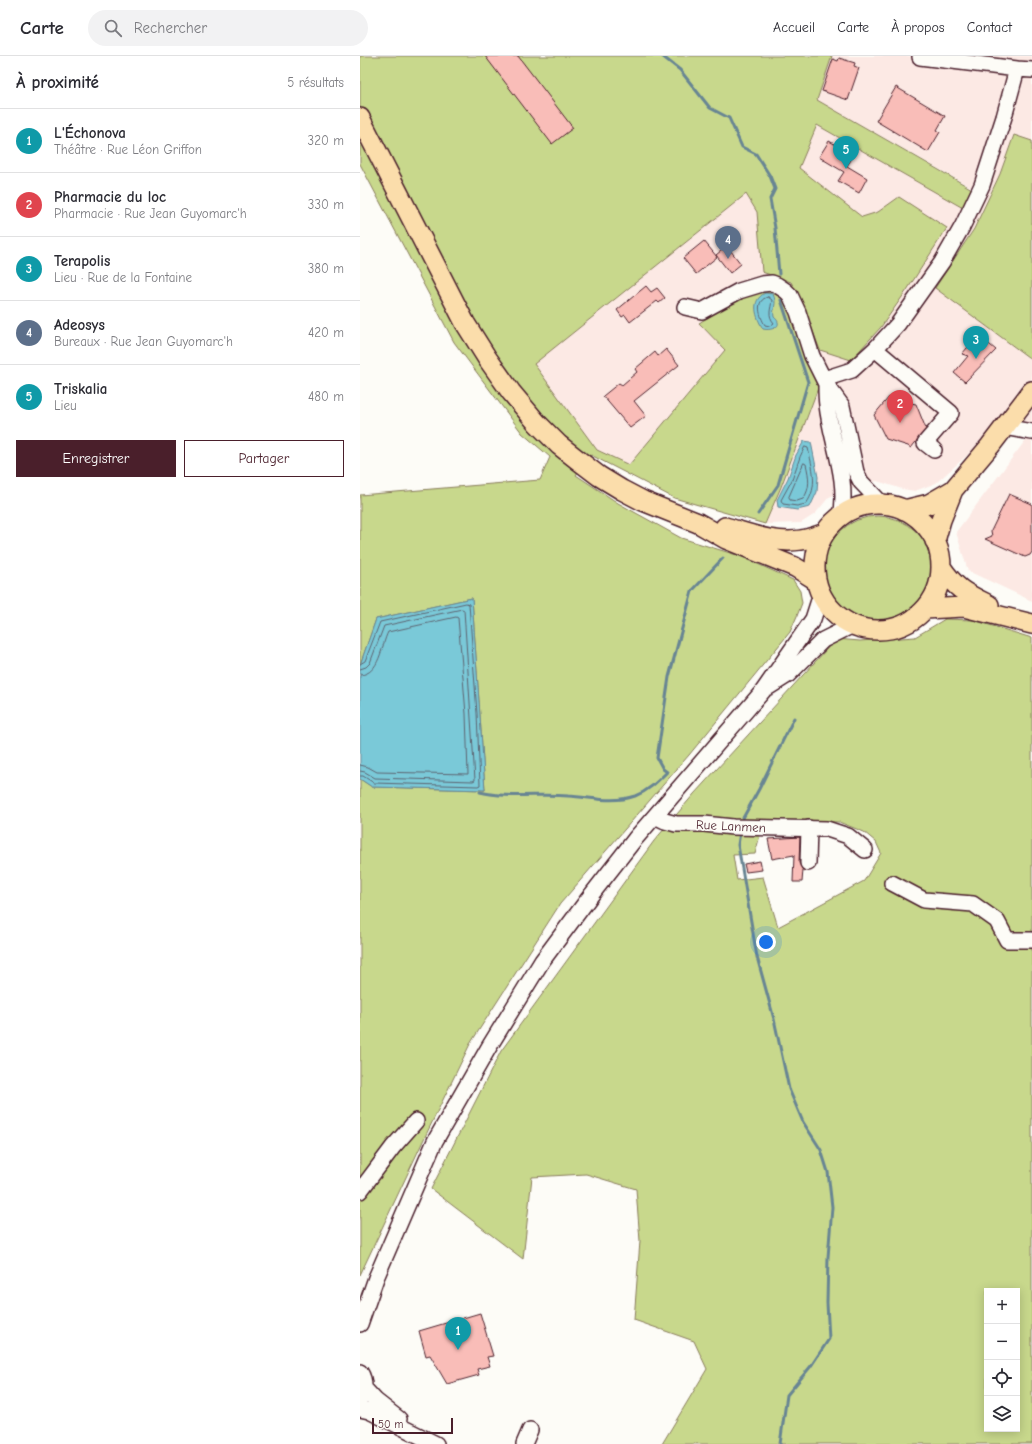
<!DOCTYPE html>
<html lang="fr">
<head>
<meta charset="utf-8">
<style>
  :root { --surface:#fff; --page:#f2f2f3; --text:#2b2b33; --muted:#7c7c81; --line:#e1e1e2; --accent:#4a1f2b }
  body { margin:0; font-family:"Comic Neue",sans-serif; background:var(--page); color:var(--text) }
  .controls { position:absolute; right:12px; bottom:12px; display:grid; overflow:hidden; border-radius:0px; box-shadow:0 2px 10px #0003 }
  .controls button { width:36px; height:36px; display:grid; place-items:center; padding:0; border:0; border-bottom:1px solid var(--line); background:var(--surface); color:var(--text); font:20px sans-serif }
  .scale { position:absolute; left:12px; bottom:10px; width:81px; box-sizing:border-box; padding-left:4px; border:2px solid #4a1f2b; border-top:0; font-size:11px; line-height:14px; white-space:nowrap; color:#4a1f2b; -webkit-text-stroke:3px #fdfcf7; paint-order:stroke }
  .you { position:absolute; left:406px; top:886px; width:14px; height:14px; margin:-10px; border:3px solid #fff; border-radius:50%; background:#1a73e8; box-shadow:0 0 0 6px #1a73e833 }
  .badge { display:grid; place-items:center; width:26px; height:26px; border-radius:50%; background:var(--accent); color:#fff; font-size:13px; font-weight:700 }
  .pin { position:absolute; translate:-50% -33px; filter:drop-shadow(0 1px 2px #0008) }
  .pin::after { content:''; position:absolute; top:21px; width:14px; height:12px; background:inherit; clip-path:polygon(0 0,100% 0,50% 100%) }
  .list { margin:0; padding:0; list-style:none }
  h2 { display:flex; justify-content:space-between; align-items:center; height:52px; margin:0; padding:0 16px; font-size:17px }
  h2 small { font-size:13px; font-weight:400; color:var(--muted) }
  .list li { display:grid; grid-template-columns:26px 1fr auto; gap:12px; align-items:center; box-sizing:border-box; height:64px; padding:0 16px; border-top:1px solid var(--line) }
  .list b { display:block; font-size:15px; white-space:nowrap }
  .list p { margin:0; font-size:13px; white-space:nowrap; color:var(--muted) }
  .list em { font-size:13px; font-style:normal; color:var(--muted) }
  .actions { display:flex; gap:8px; padding:12px 16px }
  .actions a { flex:1; padding:9px 0; border:1px solid var(--accent); border-radius:0px; text-align:center; font-size:14px; color:var(--accent) }
  .actions .main { background:var(--accent); color:#fff }
  .icon { flex:none; width:22px; height:22px; fill:none; stroke:currentColor; stroke-width:2; stroke-linecap:round; stroke-linejoin:round }
  .map { position:relative; flex:none; width:672px; height:1388px; overflow:hidden }
  header { display:flex; align-items:center; gap:24px; box-sizing:border-box; height:56px; padding:0 20px; background:var(--surface); border-bottom:1px solid var(--line) }
  header strong { font-size:19px }
  nav { display:flex; gap:22px; margin-inline-start:auto; font-size:14px }
  .search { width:280px; height:36px; background:var(--page); display:flex; align-items:center; gap:10px; box-sizing:border-box; padding:0 14px; border-radius:22px; color:var(--muted); font-size:15px }
  main { display:flex }
  aside { flex:1; background:var(--surface) }
  .map>svg:first-child { display:block }
  .built { fill:#fce9e4 }
  .green { fill:#c8d88c; stroke:#897c5c; fill-rule:evenodd }
  .water { fill:#7ac9d8; stroke:#678593 }
  .lines { fill:none; stroke-linecap:round; stroke-linejoin:round }
  .shore { stroke:#5d6370; stroke-width:1 }
  .stream { stroke:#678593; stroke-width:3 }
  .building { fill:#f9bdb8; stroke:#4a1f2b }
  .minor-casing { stroke:#4a1f2b; stroke-width:18 }
  .major-casing { stroke:#4a1f2b; stroke-width:22 }
  .minor { stroke:#fdfcf7; stroke-width:15 }
  .major { stroke:#fbddab; stroke-width:19 }
  .labels { text-anchor:middle; dominant-baseline:central; stroke-width:3; stroke-linejoin:round; paint-order:stroke }
  .street-label { font-size:13px; fill:#4a1f2b; stroke:#fdfcf7 }
</style>
</head>
<body>
<header>
<strong>Carte</strong>
<div class="search"><svg class="icon" aria-label="search" viewBox="0 0 24 24"><circle cx="10" cy="10" r="6"/><path d="M15 15l6 6"/></svg>Rechercher</div>
<nav><a>Accueil</a><a>Carte</a><a>À propos</a><a>Contact</a></nav>
</header>
<main>
<aside>
<h2>À proximité<small>5 résultats</small></h2>
<ul class="list">
<li><span class="badge" style="background:#0f9aa8">1</span><div><b>L'Échonova</b><p>Théâtre · Rue Léon Griffon</p></div><em>320 m</em></li>
<li><span class="badge" style="background:#e0444e">2</span><div><b>Pharmacie du loc</b><p>Pharmacie · Rue Jean Guyomarc'h</p></div><em>330 m</em></li>
<li><span class="badge" style="background:#0f9aa8">3</span><div><b>Terapolis</b><p>Lieu · Rue de la Fontaine</p></div><em>380 m</em></li>
<li><span class="badge" style="background:#5c6f8a">4</span><div><b>Adeosys</b><p>Bureaux · Rue Jean Guyomarc'h</p></div><em>420 m</em></li>
<li><span class="badge" style="background:#0f9aa8">5</span><div><b>Triskalia</b><p>Lieu</p></div><em>480 m</em></li>
</ul>
<div class="actions"><a class="main">Enregistrer</a><a>Partager</a></div>
</aside>
<div class="map">
<svg width="672" height="1388" viewBox="0 0 672 1388">
  <rect width="100%" height="100%" fill="#fdfcf7"/>
  <filter id="ink" filterUnits="userSpaceOnUse"><feTurbulence type="fractalNoise" baseFrequency=".025" numOctaves="2"/><feDisplacementMap in="SourceGraphic" scale="8" xChannelSelector="R" yChannelSelector="G"/><feConvolveMatrix kernelMatrix="1 2 1 2 8 2 1 2 1" color-interpolation-filters="sRGB"/></filter>
  <g filter="url(#ink)">
    <path class="built" d="M 472,0 L 672,0 L 672,85 L 654,79 L 640,118 L 614,173 L 575,232 L 672,304 L 672,324 L 613,394 L 576,427 L 555,435 L 542,433 L 517,425 L 469,441 L 455,458 L 441,467 L 405,468 L 421,431 L 458,332 L 340,267 L 365,294 L 269,409 L 237,394 L 173,308 L 386,138 L 397,156 L 402,216 L 431,226 L 445,257 L 428,135 L 457,69 L 603,152 L 612,132 L 457,44 Z
      M 672,353 L 672,545 L 608,515 L 596,476 L 668,381 L 654,376 Z"/>
    <path class="green" d="M 0,0 L 472,0 L 457,44 L 612,133 L 603,152 L 457,69 L 439,112 L 502,161 L 518,156 L 539,141 L 587,172 L 547,234 L 521,271 L 491,304 L 460,294 L 446,257 L 431,226 L 402,216 L 397,156 L 386,138 L 174,308 L 237,394 L 269,409 L 365,294 L 339,267 L 386,238 L 403,233 L 426,243 L 458,332 L 421,431 L 405,468 L 314,442 L 231,399 L 216,419 L 258,447 L 321,482 L 380,500 L 433,524 L 440,535 L 442,547 L 437,560 L 430,576 L 329,699 L 200,848 L 110,988 L 63,1085 L 0,1219 L 0,723 L 12,731 L 125,734 L 112,542 L 16,563 L 0,609 L 0,439 L 180,424 L 190,401 L 162,377 L 94,286 L 0,108 Z
      M 654,79 L 672,85 L 672,304 L 575,232 L 614,173 L 640,118 Z
      M463 515a55 55 0 1 1 110 0a55 55 0 1 1-110 0Z
      M 585,563 L 613,564 L 672,582 L 672,1388 L 302,1388 L 347,1313 L 334,1285 L 274,1264 L 280,1185 L 276,1133 L 226,1118 L 172,1121 L 163,1203 L 71,1133 L 141,995 L 294,785 L 334,738 L 476,583 L 500,585 L 555,581 ZM 404,764 L 479,766 L 504,776 L 516,786 L 521,797 L 504,825 L 418,871 L 403,821 L 377,824 L 373,799 L 395,798 ZM 627,1235 L 657,1235 L 657,1373 L 627,1373 Z"/>
    <path class="water" d="M 405,237 L 413,238 C 418,249 412,251 414,261 C 425,270 412,275 403,273 C 396,261 390,245 405,237 Z
      M 444,385 L 451,386 L 458,421 L 457,436 L 450,451 L 437,454 L 418,451 L 417,444 L 428,422 L 436,399 Z
      M 112,542 L 125,734 L 12,731 L 0,723 L 0,609 L 16,563 Z"/>
    <g class="lines">
      <path class="shore" d="M 408,241 L 412,244 C 411,253 407,259 414,267 L 410,270 L 405,269 C 400,261 394,244 408,241 Z
        M 445,391 L 448,392 C 452,411 459,430 446,448 L 437,450 L 423,448 L 421,444 L 432,424 L 440,401 Z
        M 444,407 L 446,408 C 449,421 451,432 443,443 L 437,445 L 430,444 L 429,441 Z
        M 0,608 L 5,605 L 20,566 L 106,547 L 109,548 L 117,657 L 120,729 L 118,730 L 14,727 L 3,720 L 0,720
        M 0,613 L 6,611 L 10,607 L 24,570 L 102,553 L 104,554 L 115,724 L 113,725 L 15,722 L 5,716 L 0,715
        M 0,619 C 20,618 21,590 28,576 L 96,561 L 98,562 L 106,658 L 108,718 L 17,716 L 8,711 L 0,709"/>
      <path class="stream" d="M 302,0 L 320,14 L 350,52 L 369,62 L 382,91 L 396,98 L 410,120 L 415,133 L 410,143 L 415,172 L 419,218
        M 398,458 L 418,429 L 448,326 L 421,244
        M 120,736 C 149,743 179,737 208,740 C 232,741 251,748 275,740 C 288,735 297,726 307,716 L 303,713 L 297,702 L 309,621 L 332,535 L 363,502
        M 382,767 L 383,762 L 399,733 L 434,662
        M 380,776 L 378,789 L 397,901 L 414,963 L 429,1033 L 443,1066 L 461,1094 L 468,1116 L 472,1151 L 468,1201 L 467,1247 L 469,1283 L 451,1310 L 427,1339 L 420,1388"/>
    </g>
    <path class="building" d="M 125,0 L 158,0 L 213,72 L 192,88 Z
      M 479,2 L 495,7 L 494,10 L 499,12 L 488,44 L 462,35 L 473,3 L 478,5 Z
      M 536,31 L 585,60 L 577,74 L 580,76 L 568,96 L 516,65 Z
      M 469,85 L 494,99 L 487,110 L 507,122 L 499,137 L 478,125 L 484,116 L 459,101 Z
      M 344,185 L 357,201 L 336,218 L 323,202 Z
      M 367,190 L 381,208 L 370,217 L 356,199 Z
      M 286,230 L 291,236 L 297,232 L 305,242 L 299,247 L 297,245 L 270,266 L 265,259 L 262,261 L 257,254 Z
      M 618,279 L 636,294 L 605,326 L 594,317 L 608,300 L 602,298 Z
      M 306,293 L 319,309 L 274,345 L 286,360 L 270,372 L 243,340 L 259,327 L 262,329 L 277,316 L 275,313 L 295,296 L 298,300 Z
      M 529,341 L 532,343 L 556,348 L 566,373 L 551,392 L 548,390 L 526,383 L 514,359 Z
      M 649,438 L 672,448 L 672,496 L 670,499 L 665,501 L 625,483 L 632,480 L 631,475 Z
      M 440,781 L 439,807 L 443,814 L 442,826 L 433,826 L 434,799 L 412,803 L 408,783 Z
      M 400,805 L 402,814 L 386,816 L 384,808 Z
      M 120,1257 L 133,1300 L 127,1301 L 130,1310 L 117,1313 L 119,1319 L 87,1328 L 70,1299 L 66,1300 L 59,1275 Z"/>
    <g class="lines">
      <defs>
        <path id="minor" d="M 657,13 L 672,14
          M 325,251 L 342,255 L 379,235 L 402,228 L 412,227 L 417,229 L 426,235 L 430,239 L 438,256 L 452,300 L 466,328 L 482,350 L 496,416 L 501,426 L 522,448
          M 515,293 L 591,357 L 565,387 L 574,394
          M 464,323 L 492,314 L 515,293 L 538,268 L 582,206 L 602,171 L 622,129 L 644,61 L 657,13 L 560,1
          M 466,328 C 466,335 466,342 467,349 C 471,386 489,423 481,460
          M 644,371 L 672,376
          M 409,631 L 428,619 L 463,584 L 493,569
          M 295,760 L 305,765 L 316,768 L 344,768 L 373,771 L 467,773 L 488,780 L 505,794
          M 448,807 L 449,772
          M 532,827 L 564,844 L 613,848 L 637,865 L 647,884 L 672,884
          M 0,1135 L 33,1091 L 56,1065
          M 0,1268 L 16,1222 L 75,1085 L 129,991 L 182,905 L 232,838 L 275,783 L 403,635 L 453,563 L 461,538
          M 0,1316 C 5,1324 5,1332 2,1341
          M 4,1332 L 16,1345 L 39,1363
          M 0,1353 L 9,1355 L 76,1388
          M 164,1388 L 170,1374"/>
        <path id="major" d="M 0,62 L 105,267 L 127,302 L 151,336 L 177,367 L 199,389 L 218,404 L 239,420 L 262,434 L 283,445 L 338,467 L 366,483 L 435,511 L 456,524
          M455 511a63 63 0 1 1 126 0a63 63 0 1 1-126 0Z
          M 544,454 L 569,448 L 593,434
          M 365,471 C 390,478 415,488 441,484 C 449,483 457,480 465,477
          M 575,485 L 581,464 L 593,434 L 630,390 L 672,335
          M 581,511 C 596,533 605,537 629,549
          M 565,553 L 604,551 L 672,568"/>
      </defs>
      <use href="#minor" class="minor-casing"/>
      <use href="#major" class="major-casing"/>
      <use href="#minor" class="minor"/>
      <use href="#major" class="major"/>
    </g>
  </g>
  <g class="labels">
    <g class="street-label">
      <text transform="translate(371 770) rotate(3)">Rue Lanmen</text>
    </g>
  </g>
</svg>
<div class="controls">
<button>+</button>
<button>−</button>
<button><svg class="icon" aria-label="locate" viewBox="0 0 24 24"><circle cx="12" cy="12" r="6"/><path d="M12 2v4M12 18v4M2 12h4M18 12h4"/></svg></button>
<button><svg class="icon" aria-label="layers" viewBox="0 0 24 24"><path d="M12 4l9 5-9 5-9-5zM3 14l9 5 9-5"/></svg></button>
</div>
<div class="scale">50 m</div>
<div class="you"></div>
<div class="pin badge" style="left:98px;top:1294px;background:#0f9aa8">1</div>
<div class="pin badge" style="left:540px;top:367px;background:#e0444e">2</div>
<div class="pin badge" style="left:616px;top:303px;background:#0f9aa8">3</div>
<div class="pin badge" style="left:368px;top:203px;background:#5c6f8a">4</div>
<div class="pin badge" style="left:486px;top:113px;background:#0f9aa8">5</div>
</div>
</main>
</body>
</html>
